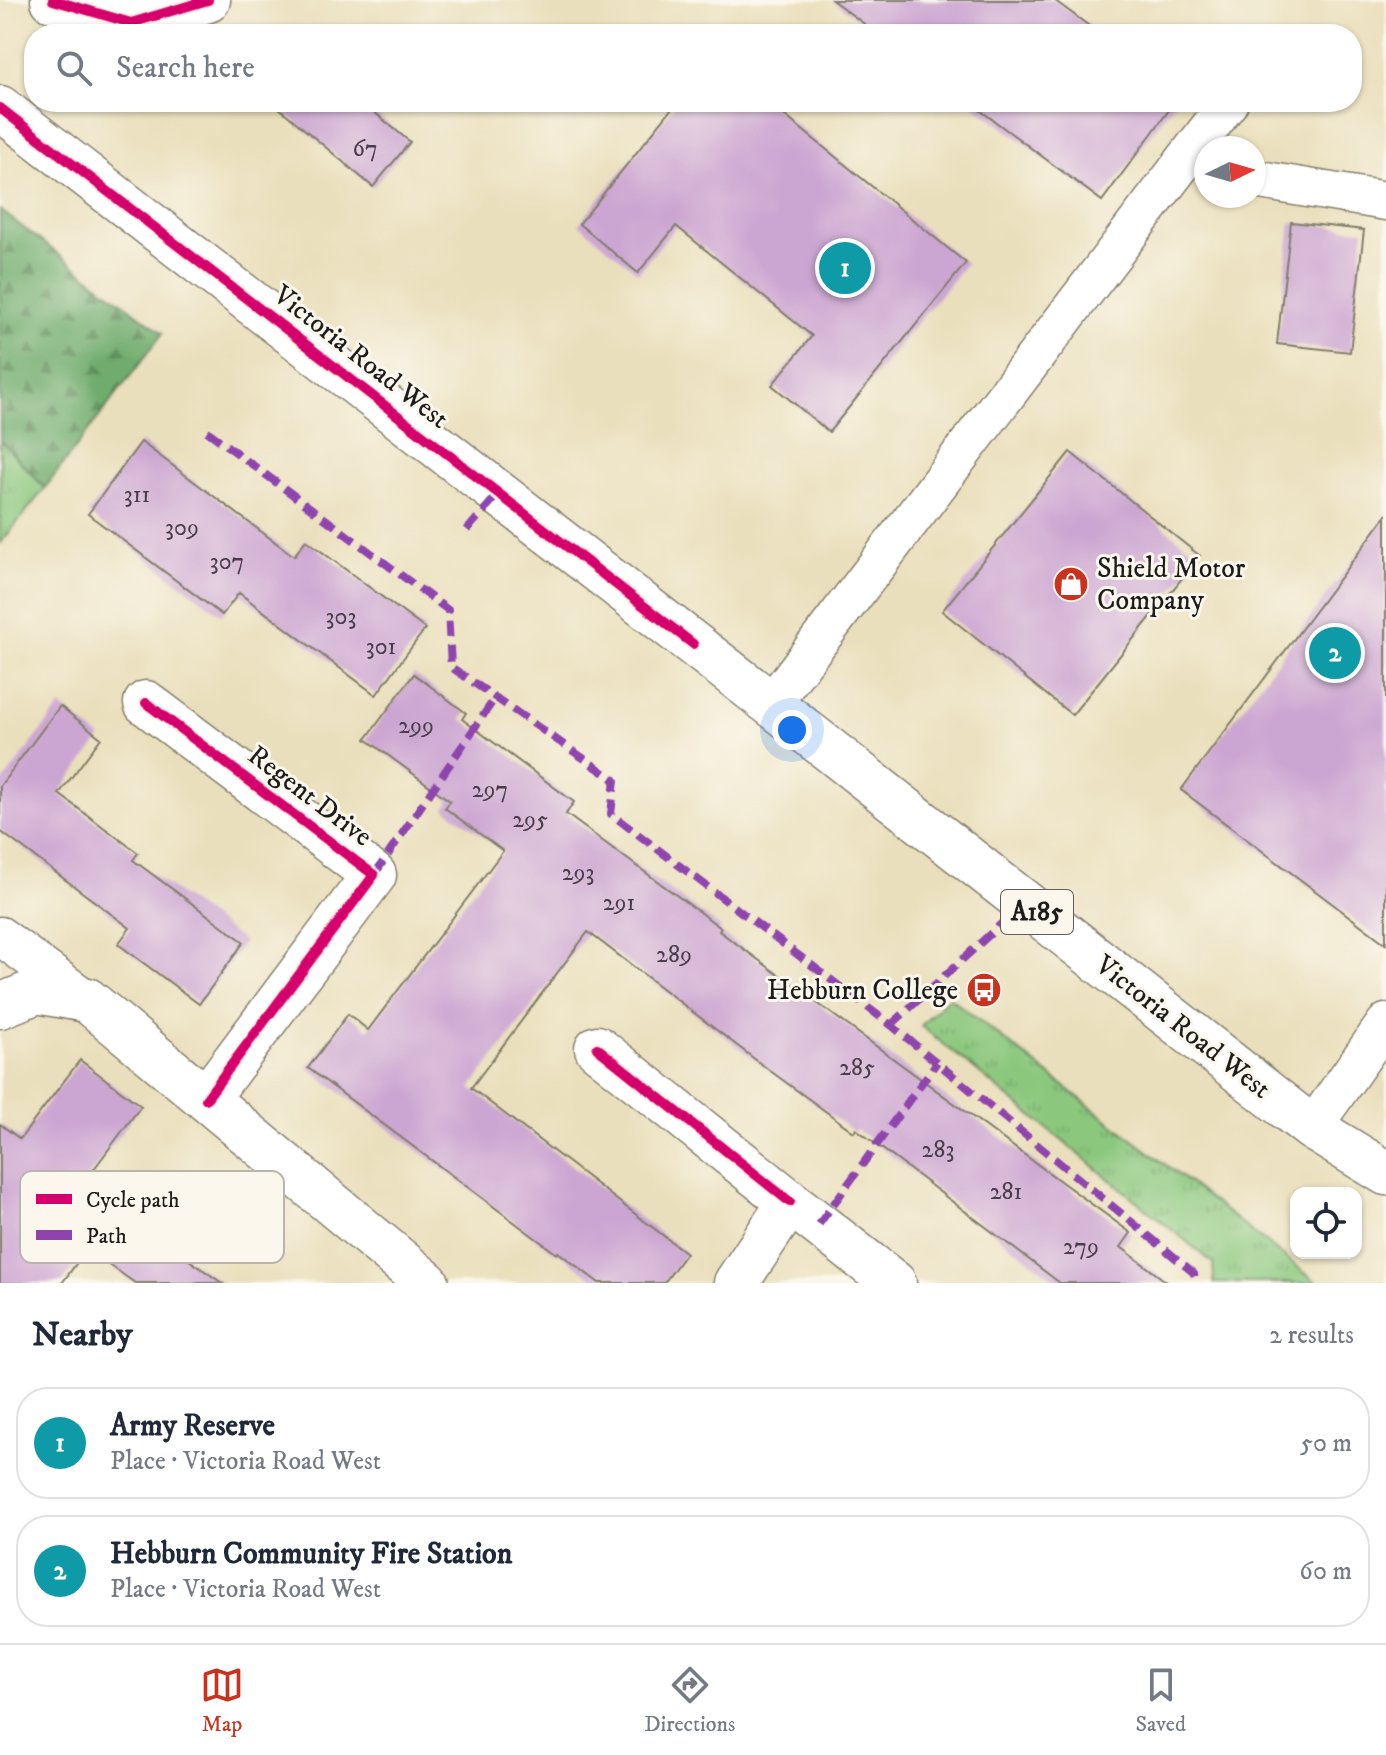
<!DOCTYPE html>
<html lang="en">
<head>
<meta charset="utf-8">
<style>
  :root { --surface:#fff; --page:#f6f6f7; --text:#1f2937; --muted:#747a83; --line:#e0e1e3; --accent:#c8321e }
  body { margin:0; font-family:"IM FELL DW Pica",serif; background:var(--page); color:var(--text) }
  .controls { position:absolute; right:24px; bottom:24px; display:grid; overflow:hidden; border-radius:16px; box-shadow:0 2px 6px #0004 }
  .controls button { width:72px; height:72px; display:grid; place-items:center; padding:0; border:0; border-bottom:2px solid var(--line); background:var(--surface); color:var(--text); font:40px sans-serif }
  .compass { position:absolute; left:1194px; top:136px; width:72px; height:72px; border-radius:50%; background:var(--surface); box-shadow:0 2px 6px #0004; rotate:85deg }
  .you { position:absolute; left:792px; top:730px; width:28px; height:28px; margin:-20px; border:6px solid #fff; border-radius:50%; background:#1a73e8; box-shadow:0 0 0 12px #1a73e833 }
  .badge { display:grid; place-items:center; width:52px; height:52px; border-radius:50%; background:var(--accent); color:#fff; font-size:26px; font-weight:700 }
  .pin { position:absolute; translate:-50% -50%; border:4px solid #fff; box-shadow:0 2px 8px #0006 }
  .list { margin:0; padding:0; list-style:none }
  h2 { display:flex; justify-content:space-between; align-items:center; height:104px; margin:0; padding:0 32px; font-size:34px }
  h2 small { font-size:26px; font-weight:400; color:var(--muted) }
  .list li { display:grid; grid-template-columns:52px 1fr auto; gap:24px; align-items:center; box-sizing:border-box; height:112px; margin:0 16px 16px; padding:0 16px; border:2px solid var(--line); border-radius:32px }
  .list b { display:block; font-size:30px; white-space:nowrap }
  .list p { margin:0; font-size:26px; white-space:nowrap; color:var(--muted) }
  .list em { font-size:26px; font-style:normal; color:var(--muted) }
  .icon { flex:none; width:44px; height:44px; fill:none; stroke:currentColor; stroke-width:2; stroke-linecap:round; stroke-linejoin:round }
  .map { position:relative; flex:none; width:1386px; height:1283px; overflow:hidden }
  .search { position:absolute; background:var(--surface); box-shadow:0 2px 6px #0004; left:24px; right:24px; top:24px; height:88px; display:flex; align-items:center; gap:20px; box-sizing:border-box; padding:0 28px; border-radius:32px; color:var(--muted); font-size:30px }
  .sheet { height:360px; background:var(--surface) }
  nav { display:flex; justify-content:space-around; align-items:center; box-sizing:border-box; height:112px; border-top:2px solid var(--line); background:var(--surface); font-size:22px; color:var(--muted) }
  nav a { display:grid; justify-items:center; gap:4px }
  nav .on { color:var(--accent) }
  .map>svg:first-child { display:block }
  .grass { fill:url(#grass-tufts); stroke:#54724d; stroke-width:2 }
  .forest { fill:url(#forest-firs); stroke:#466444; stroke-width:2 }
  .building { fill:#cca6d2 }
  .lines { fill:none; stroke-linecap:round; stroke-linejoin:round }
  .lane-casing { stroke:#837e6c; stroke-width:41 }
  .street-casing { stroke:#837e6c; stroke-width:47 }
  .primary-casing { stroke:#837e6c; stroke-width:47 }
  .lane { stroke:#fff; stroke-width:38 }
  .street { stroke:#fff; stroke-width:44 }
  .primary { stroke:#fff; stroke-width:44 }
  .quiet { stroke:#8e44ad; stroke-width:8; stroke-dasharray:16 8; stroke-linecap:butt }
  .cycleway-casing { stroke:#fbf7ec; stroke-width:15 }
  .cycleway { stroke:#d6006c; stroke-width:10 }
  .labels { text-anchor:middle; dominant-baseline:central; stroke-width:6; stroke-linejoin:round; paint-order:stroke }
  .number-label { font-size:24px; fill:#483e4a }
  .shield { fill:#fbf7ec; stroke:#5f5e5a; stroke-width:2 }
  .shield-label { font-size:26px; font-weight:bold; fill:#1c1c1c }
  .street-label { font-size:28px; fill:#1c1c1c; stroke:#fbf7ec }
  .poi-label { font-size:28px; fill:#1c1c1c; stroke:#fbf7ec; text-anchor:start }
  .key { fill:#fbf7ec; stroke:#b8b5ae; stroke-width:2 }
  .key-label { font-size:22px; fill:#1c1c1c }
</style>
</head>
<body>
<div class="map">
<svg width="1386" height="1283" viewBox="0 0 1386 1283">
  <defs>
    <pattern id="grass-tufts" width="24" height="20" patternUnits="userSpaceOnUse" patternTransform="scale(2)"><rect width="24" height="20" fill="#8bc87e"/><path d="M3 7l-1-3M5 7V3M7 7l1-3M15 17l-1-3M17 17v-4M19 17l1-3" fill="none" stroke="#77ab6c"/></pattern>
    <pattern id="forest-firs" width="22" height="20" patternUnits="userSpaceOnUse" patternTransform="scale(2)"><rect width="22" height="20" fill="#70ac6d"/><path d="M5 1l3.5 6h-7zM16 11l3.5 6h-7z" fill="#5b8b59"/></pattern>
  </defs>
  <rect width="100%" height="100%" fill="#fbf7ec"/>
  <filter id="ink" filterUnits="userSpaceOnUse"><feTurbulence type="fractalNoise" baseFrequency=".0125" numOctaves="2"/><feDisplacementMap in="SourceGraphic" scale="16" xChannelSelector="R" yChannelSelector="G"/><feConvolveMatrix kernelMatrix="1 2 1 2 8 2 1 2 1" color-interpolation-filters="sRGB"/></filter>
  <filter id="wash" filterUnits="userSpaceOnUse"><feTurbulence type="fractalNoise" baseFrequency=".006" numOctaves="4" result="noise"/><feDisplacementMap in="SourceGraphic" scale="32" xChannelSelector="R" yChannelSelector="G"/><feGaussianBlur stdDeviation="1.8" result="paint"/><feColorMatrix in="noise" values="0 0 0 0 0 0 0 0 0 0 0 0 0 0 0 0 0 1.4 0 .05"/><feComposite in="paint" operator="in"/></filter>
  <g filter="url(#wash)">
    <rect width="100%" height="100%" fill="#eadfbc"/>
    <path class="grass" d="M 0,429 L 45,488 L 0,544 Z
      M 949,997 L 1318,1283 L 1214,1283 L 1213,1263 L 921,1026 Z"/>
    <path class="forest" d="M 0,210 L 163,333 L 45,488 L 0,440 Z"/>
    <g id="blocks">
      <path class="building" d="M 832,0 L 1054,0 L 1100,34 L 878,34 Z
        M 272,102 L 362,102 L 410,142 L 373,187 Z
        M 677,102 L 768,102 L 966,263 L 829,432 L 772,385 L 812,336 L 676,226 L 638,273 L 579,224 Z
        M 969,102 L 1175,102 L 1102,201 Z
        M 1291,222 L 1364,230 L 1350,352 L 1277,344 Z
        M 141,442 L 294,556 L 306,540 L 425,629 L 376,695 L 239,593 L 222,615 L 88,514 Z
        M 1070,452 L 1200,556 L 1072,715 L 942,611 Z
        M 1386,516 L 1386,944 L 1181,790 Z
        M 414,674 L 466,713 L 462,719 L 574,802 L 566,814 L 721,928 L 719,931 L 1131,1233 L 1121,1247 L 1168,1283 L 1060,1283 L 856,1129 L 854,1132 L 769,1070 L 588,932 L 471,1088 L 686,1253 L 664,1283 L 599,1283 L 558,1252 L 557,1254 L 308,1068 L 348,1014 L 368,1030 L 503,851 L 445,808 L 450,801 L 366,739 Z
        M 60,706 L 101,738 L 59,794 L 138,853 L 133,860 L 244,942 L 199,1004 L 118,944 L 130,928 L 0,831 L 0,786 Z
        M 80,1060 L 141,1106 L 82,1185 L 222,1283 L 135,1283 L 87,1249 L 62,1283 L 0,1283 L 0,1124 L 20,1139 Z"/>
    </g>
  </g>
  <g filter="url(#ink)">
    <use href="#blocks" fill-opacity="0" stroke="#837e6c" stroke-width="2"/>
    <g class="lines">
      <defs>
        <path id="lane" d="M 1254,179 L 1386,201
          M 771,704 L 1229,102
          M 0,936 L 87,1000
          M 1312,1128 L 1386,1023"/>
        <path id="street" d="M 53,0 L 131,23 L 208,0
          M 146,703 L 374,875 L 206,1099
          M 0,1006 L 37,991 L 87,1000 L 427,1283
          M 597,1048 L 790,1202
          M 736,1283 L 790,1202 L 894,1283"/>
        <path id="primary" d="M 0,108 L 771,704 L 1312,1128 L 1386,1173"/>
      </defs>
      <use href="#lane" class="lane-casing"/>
      <use href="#street" class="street-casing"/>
      <use href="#primary" class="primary-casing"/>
      <use href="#lane" class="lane"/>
      <use href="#street" class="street"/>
      <use href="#primary" class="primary"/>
      <path class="quiet" d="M 207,431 L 448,610 L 451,667 L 615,780 L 611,814 L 891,1025 L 1194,1273 L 1195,1283
        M 467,530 L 499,493
        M 374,875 L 495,698
        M 891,1025 L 1025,902
        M 819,1224 L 937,1062"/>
      <defs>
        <path id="cycleway" d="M 53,0 L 131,23 L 208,0
          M 0,108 L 693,644
          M 146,703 L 374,875 L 206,1099
          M 597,1048 L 790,1202"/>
      </defs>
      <use href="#cycleway" class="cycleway-casing"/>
      <use href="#cycleway" class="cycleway"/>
    </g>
  </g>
  <defs>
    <symbol id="shop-disc" viewBox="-11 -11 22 22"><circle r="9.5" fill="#c8321e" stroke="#fbf7ec"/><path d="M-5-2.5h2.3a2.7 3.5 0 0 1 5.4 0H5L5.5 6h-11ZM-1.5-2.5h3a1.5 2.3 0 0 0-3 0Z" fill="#fff"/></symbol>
    <symbol id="bus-disc" viewBox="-11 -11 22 22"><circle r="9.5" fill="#c8321e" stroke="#fbf7ec"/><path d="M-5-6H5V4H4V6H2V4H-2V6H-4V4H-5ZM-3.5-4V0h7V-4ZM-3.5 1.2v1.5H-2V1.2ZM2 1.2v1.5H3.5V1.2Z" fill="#fff"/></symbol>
  </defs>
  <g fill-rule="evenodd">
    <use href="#shop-disc" x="1051" y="564" width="40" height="40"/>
    <use href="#bus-disc" x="964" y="970" width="40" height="40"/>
  </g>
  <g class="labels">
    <g class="number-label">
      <text x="365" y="149">67</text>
      <text x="137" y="495">311</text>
      <text x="182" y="528">309</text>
      <text x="227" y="562">307</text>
      <text x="341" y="617">303</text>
      <text x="381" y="647">301</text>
      <text x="416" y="726">299</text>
      <text x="490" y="790">297</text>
      <text x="530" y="820">295</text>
      <text x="578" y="873">293</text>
      <text x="619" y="903">291</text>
      <text x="674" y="955">289</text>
      <text x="857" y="1068">285</text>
      <text x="938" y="1150">283</text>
      <text x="1006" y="1192">281</text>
      <text x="1081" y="1247">279</text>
    </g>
    <rect class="shield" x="1001" y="890" width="72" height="44" rx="6"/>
    <g class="shield-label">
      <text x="1037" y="912">A185</text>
    </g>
    <g class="street-label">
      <text transform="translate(361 357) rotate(38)">Victoria Road West</text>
      <text transform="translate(310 796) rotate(37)">Regent Drive</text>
      <text transform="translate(1183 1027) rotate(38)">Victoria Road West</text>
    </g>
    <g class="poi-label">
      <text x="1097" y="568">Shield Motor<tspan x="1097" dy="32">Company</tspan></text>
      <text x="958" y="990" text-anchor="end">Hebburn College</text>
    </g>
  </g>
  <rect x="20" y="1171" width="264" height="92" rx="12" class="key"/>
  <rect x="36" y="1194" width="36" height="10" fill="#d6006c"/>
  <rect x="36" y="1230" width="36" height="10" fill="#8e44ad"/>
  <g class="key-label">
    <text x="86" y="1207">Cycle path</text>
    <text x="86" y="1243">Path</text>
  </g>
</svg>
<div class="controls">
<button><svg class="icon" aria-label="locate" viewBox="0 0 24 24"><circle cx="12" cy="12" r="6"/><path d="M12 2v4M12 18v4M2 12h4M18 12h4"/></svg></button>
</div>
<svg class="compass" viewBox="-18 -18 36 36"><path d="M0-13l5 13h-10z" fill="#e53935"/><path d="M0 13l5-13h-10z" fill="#747a83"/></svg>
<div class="you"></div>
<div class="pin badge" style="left:845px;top:268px;background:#0f9aa8">1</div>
<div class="pin badge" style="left:1335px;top:653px;background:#0f9aa8">2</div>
<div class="search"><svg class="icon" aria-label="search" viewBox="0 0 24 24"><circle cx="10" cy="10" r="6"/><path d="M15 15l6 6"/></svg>Search here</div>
</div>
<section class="sheet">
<h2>Nearby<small>2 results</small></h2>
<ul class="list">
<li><span class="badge" style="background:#0f9aa8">1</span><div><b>Army Reserve</b><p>Place · Victoria Road West</p></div><em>50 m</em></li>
<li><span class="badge" style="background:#0f9aa8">2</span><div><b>Hebburn Community Fire Station</b><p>Place · Victoria Road West</p></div><em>60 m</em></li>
</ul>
</section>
<nav>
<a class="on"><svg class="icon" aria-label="map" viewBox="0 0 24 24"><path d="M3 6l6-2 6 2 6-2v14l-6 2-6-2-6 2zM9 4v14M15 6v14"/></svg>Map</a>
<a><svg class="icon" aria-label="directions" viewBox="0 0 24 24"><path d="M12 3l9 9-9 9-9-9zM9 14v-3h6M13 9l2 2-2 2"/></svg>Directions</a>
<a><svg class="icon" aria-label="saved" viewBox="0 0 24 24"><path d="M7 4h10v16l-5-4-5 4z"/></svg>Saved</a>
</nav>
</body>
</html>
